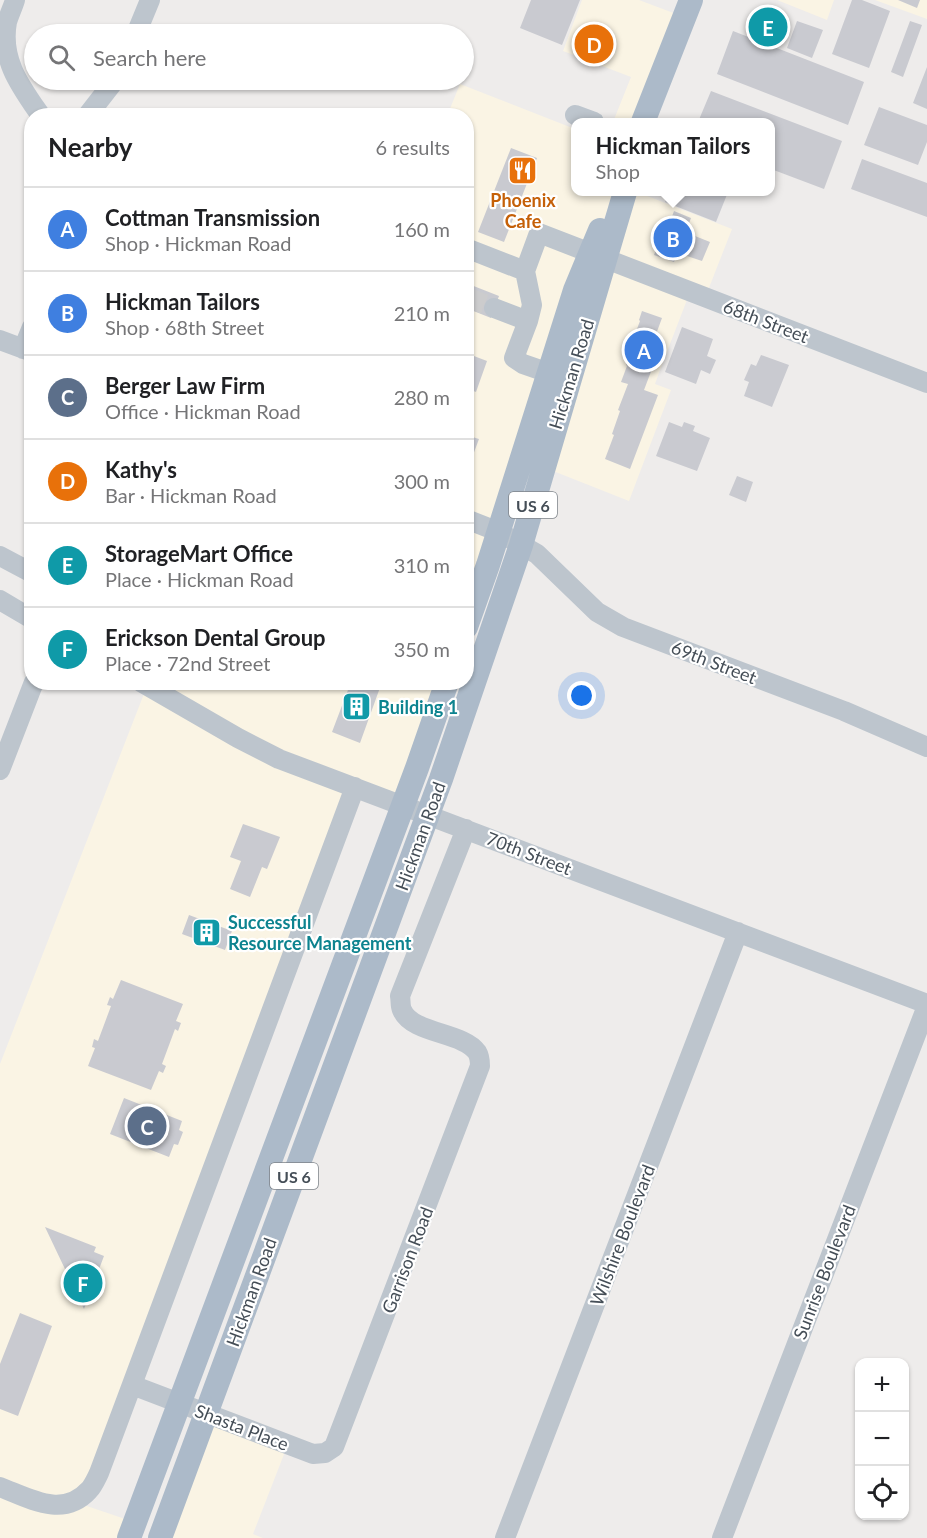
<!DOCTYPE html>
<html lang="en">
<head>
<meta charset="utf-8">
<style>
  :root { --surface:#fff; --page:#f2f2f2; --text:#202124; --muted:#757577; --line:#e0e0e0; --accent:#0f766e }
  body { margin:0; font-family:Lato,sans-serif; background:var(--page); color:var(--text) }
  .controls { position:absolute; right:18px; bottom:18px; display:grid; overflow:hidden; border-radius:12px; box-shadow:0 2px 4px #0004 }
  .controls button { width:54px; height:54px; display:grid; place-items:center; padding:0; border:0; border-bottom:2px solid var(--line); background:var(--surface); color:var(--text); font:30px sans-serif }
  .you { position:absolute; left:582px; top:696px; width:21px; height:21px; margin:-15px; border:4px solid #fff; border-radius:50%; background:#1a73e8; box-shadow:0 0 0 9px #1a73e833 }
  .badge { display:grid; place-items:center; width:39px; height:39px; border-radius:50%; background:var(--accent); color:#fff; font-size:20px; font-weight:700 }
  .pin { position:absolute; translate:-50% -50%; border:3px solid #fff; box-shadow:0 2px 6px #0006 }
  .popup { position:absolute; left:571px; top:118px; width:204px; height:78px; box-sizing:border-box; display:grid; place-content:center; border-radius:12px; background:var(--surface); filter:drop-shadow(0 2px 4px #0005); font-size:20px; white-space:nowrap; color:var(--muted) }
  .popup b { font-size:22px; color:var(--text) }
  .popup::after { content:''; position:absolute; left:50%; top:100%; margin-left:-12px; border:12px solid transparent; border-top-color:var(--surface) }
  .list { margin:0; padding:0; list-style:none }
  h2 { display:flex; justify-content:space-between; align-items:center; height:78px; margin:0; padding:0 24px; font-size:26px }
  h2 small { font-size:20px; font-weight:400; color:var(--muted) }
  .list li { display:grid; grid-template-columns:39px 1fr auto; gap:18px; align-items:center; box-sizing:border-box; height:84px; padding:0 24px; border-top:2px solid var(--line) }
  .list b { display:block; font-size:22px; white-space:nowrap }
  .list p { margin:0; font-size:20px; white-space:nowrap; color:var(--muted) }
  .list em { font-size:20px; font-style:normal; color:var(--muted) }
  .icon { flex:none; width:33px; height:33px; fill:none; stroke:currentColor; stroke-width:2; stroke-linecap:round; stroke-linejoin:round }
  .map { position:relative; flex:none; width:927px; height:1538px; overflow:hidden }
  .search { position:absolute; background:var(--surface); box-shadow:0 2px 4px #0004; left:24px; top:24px; width:450px; height:66px; display:flex; align-items:center; gap:15px; box-sizing:border-box; padding:0 21px; border-radius:33px; color:var(--muted); font-size:22px }
  .panel { position:absolute; background:var(--surface); box-shadow:0 2px 4px #0004; left:24px; top:108px; width:450px; height:582px; border-radius:24px }
  .map>svg:first-child { display:block }
  .commercial { fill:#faf4e4 }
  .building { fill:#c9cad0 }
  .lines { fill:none; stroke-linecap:round; stroke-linejoin:round }
  .minor-tunnel { stroke:#cccccd; stroke-width:20; stroke-dasharray:20 10; stroke-linecap:butt }
  .minor { stroke:#bdc5cd; stroke-width:20 }
  .major { stroke:#acbac9; stroke-width:24 }
  .labels { text-anchor:middle; dominant-baseline:central; stroke-width:4.5; stroke-linejoin:round; paint-order:stroke }
  .shield { fill:#fff; stroke:#7d8389; stroke-width:1.5 }
  .shield-label { font-size:16px; font-weight:bold; fill:#454e57 }
  .food-label { font-size:18px; font-weight:bold; fill:#c56008; stroke:#fff }
  .street-label { font-size:18px; fill:#454e57; stroke:#fff }
  .culture-label { font-size:18px; font-weight:bold; fill:#0d838f; stroke:#fff; text-anchor:start }
</style>
</head>
<body>
<div class="map">
<svg width="927" height="1538" viewBox="0 0 927 1538">
  <rect width="100%" height="100%" fill="#eeeceb"/>
  <path class="commercial" d="M 582,0 L 639,0 L 684,17 L 643,122 L 613,122 L 631,77 L 563,51 Z
    M 777,0 L 834,0 L 827,20 Z
    M 875,0 L 927,0 L 927,19 Z
    M 460,84 L 575,129 L 576,192 L 615,192 L 575,290 L 467,627 L 466,116 L 447,116 Z
    M 625,192 L 637,192 L 732,229 L 705,298 L 690,292 L 660,370 L 655,384 L 671,390 L 629,501 L 543,467 Z
    M 165,682 L 447,683 L 403,805 L 355,787 L 99,1473 L 75,1502 L 134,1522 L 129,1538 L 0,1538 L 0,1064 L 147,686 L 160,694 Z
    M 207,1413 L 288,1444 L 253,1534 L 263,1538 L 160,1538 Z"/>
  <path class="building" d="M 531,0 L 580,0 L 562,45 L 520,28 Z
    M 852,0 L 862,0 L 890,11 L 869,68 L 832,54 Z
    M 898,0 L 920,0 L 917,8 Z
    M 758,13 L 779,21 L 778,23 L 781,24 L 779,29 L 777,28 L 774,33 L 772,32 L 769,40 L 761,41 L 756,36 L 758,30 L 754,25 Z
    M 797,21 L 823,30 L 812,58 L 787,48 Z
    M 910,21 L 922,25 L 903,77 L 891,72 Z
    M 598,24 L 601,24 L 608,39 L 607,54 L 595,59 L 591,50 L 584,53 L 577,38 L 583,34 L 582,31 Z
    M 733,31 L 864,82 L 848,125 L 717,74 Z
    M 927,67 L 927,109 L 913,103 Z
    M 711,91 L 842,141 L 824,189 L 771,169 L 771,122 L 698,122 Z
    M 879,107 L 927,125 L 927,142 L 918,165 L 864,145 Z
    M 511,148 L 537,158 L 504,242 L 478,232 Z
    M 862,159 L 927,183 L 927,217 L 851,189 Z
    M 669,192 L 728,192 L 716,222 L 665,202 Z
    M 674,211 L 691,218 L 684,236 L 694,239 L 695,236 L 710,242 L 702,261 L 687,256 L 689,254 L 679,250 L 674,262 L 654,255 L 659,242 L 656,241 L 664,221 L 670,222 Z
    M 466,283 L 499,296 L 491,318 L 466,308 Z
    M 642,311 L 662,318 L 655,337 L 663,340 L 644,390 L 658,395 L 630,469 L 605,459 L 614,435 L 612,434 L 620,411 L 618,410 L 628,384 L 621,382 L 627,366 L 626,365 L 632,348 L 630,347 L 640,321 L 639,320 Z
    M 682,327 L 713,339 L 707,356 L 716,360 L 710,374 L 701,370 L 696,384 L 665,372 Z
    M 466,353 L 487,361 L 476,392 L 466,388 Z
    M 761,355 L 789,365 L 772,407 L 744,396 L 749,382 L 744,380 L 751,364 L 756,366 Z
    M 669,422 L 682,427 L 684,422 L 695,426 L 693,431 L 710,438 L 697,471 L 656,456 Z
    M 466,435 L 479,439 L 467,471 L 466,471 Z
    M 737,476 L 753,482 L 746,502 L 729,495 Z
    M 271,682 L 294,682 L 291,690 Z
    M 351,682 L 382,682 L 360,743 L 332,732 Z
    M 243,824 L 280,837 L 267,869 L 262,867 L 250,897 L 230,889 L 241,861 L 230,857 Z
    M 189,915 L 232,931 L 225,950 L 182,934 Z
    M 121,980 L 183,1004 L 176,1021 L 181,1023 L 178,1031 L 175,1029 L 162,1064 L 166,1066 L 163,1073 L 159,1071 L 151,1090 L 88,1066 L 95,1048 L 92,1047 L 94,1039 L 98,1041 L 111,1006 L 107,1005 L 110,997 L 113,999 Z
    M 124,1098 L 182,1121 L 179,1130 L 183,1132 L 178,1145 L 174,1144 L 169,1157 L 110,1134 Z
    M 45,1227 L 96,1247 L 94,1252 L 104,1256 L 84,1309 Z
    M 20,1313 L 52,1326 L 18,1416 L 0,1409 L 0,1364 Z"/>
  <g class="lines">
    <path class="minor-tunnel" d="M 466,297 L 494,308"/>
    <path class="minor" d="M 15,0 C 13,7 9,15 7,22 C 0,60 21,87 41,116
      M 136,34 L 150,0
      M 575,115 L 594,122
      M 87,116 L 115,80
      M 466,248 L 525,271
      M 494,308 L 528,321
      M 0,340 L 32,352
      M 23,349 L 32,327
      M 549,373 L 523,364 L 514,358 L 528,321 L 532,305 L 525,271 L 539,233 L 927,383
      M 466,519 L 499,532 L 537,554 L 597,612 L 623,627 L 844,711 L 927,747
      M 0,556 L 32,573
      M 0,600 L 32,619
      M 141,682 L 238,738 L 279,759 L 927,1004
      M 0,770 L 34,682
      M 132,1385 L 313,1454 L 325,1453 L 334,1447 L 480,1066 C 480,1061 480,1057 477,1052 C 463,1032 412,1034 402,1010 C 400,1006 401,1001 400,996 L 466,829
      M 0,1487 C 29,1498 63,1519 89,1490 C 93,1486 96,1479 99,1473 L 355,787
      M 505,1538 L 738,932
      M 722,1538 L 927,1006"/>
    <path class="major" d="M 643,122 L 691,0
      M 466,627 L 488,565 L 575,290 L 600,230
      M 129,1538 L 417,768 L 447,682
      M 160,1538 L 441,779 L 521,545 L 625,192"/>
  </g>
  <defs>
    <symbol id="restaurant-square" viewBox="-11 -11 22 22"><rect x="-9" y="-9" width="18" height="18" rx="4" fill="#e8710a" stroke="#fff"/><path d="M-5-6h1v4h1v-4h1v4h1v-4h1v5L-1.5 .5V6h-2V.5L-5-1ZM5-6V6H3V1.5H1.5Q1.5-4 5-6Z" fill="#fff"/></symbol>
    <symbol id="building-square" viewBox="-11 -11 22 22"><rect x="-9" y="-9" width="18" height="18" rx="4" fill="#0f9aa8" stroke="#fff"/><path d="M-4-6H4V6H1V3H-1V6H-4ZM-2.5-4.3h1.7v1.8h-1.7ZM.8-4.3h1.7v1.8H.8ZM-2.5-1h1.7V.8h-1.7ZM.8-1h1.7V.8H.8Z" fill="#fff"/></symbol>
  </defs>
  <g fill-rule="evenodd">
    <use href="#restaurant-square" x="506" y="154" width="33" height="33"/>
    <use href="#building-square" x="340" y="690" width="33" height="33"/>
    <use href="#building-square" x="190" y="916" width="33" height="33"/>
  </g>
  <g class="labels">
    <g class="shield">
      <rect x="509" y="492" width="48" height="26" rx="4.5"/>
      <rect x="270" y="1163" width="48" height="26" rx="4.5"/>
    </g>
    <g class="shield-label">
      <text x="533" y="505">US 6</text>
      <text x="294" y="1176">US 6</text>
    </g>
    <g class="food-label">
      <text x="523" y="200">Phoenix<tspan x="523" dy="21">Cafe</tspan></text>
    </g>
    <g class="street-label">
      <text transform="translate(766 321) rotate(21)">68th Street</text>
      <text transform="translate(571 374) rotate(-73)">Hickman Road</text>
      <text transform="translate(714 662) rotate(21)">69th Street</text>
      <text transform="translate(420 836) rotate(-70)">Hickman Road</text>
      <text transform="translate(529 853) rotate(21)">70th Street</text>
      <text transform="translate(622 1235) rotate(-69)">Wilshire Boulevard</text>
      <text transform="translate(407 1260) rotate(-69)">Garrison Road</text>
      <text transform="translate(824 1272) rotate(-69)">Sunrise Boulevard</text>
      <text transform="translate(251 1292) rotate(-70)">Hickman Road</text>
      <text transform="translate(242 1427) rotate(21)">Shasta Place</text>
    </g>
    <g class="culture-label">
      <text x="378" y="707">Building 1</text>
      <text x="228" y="922">Successful<tspan x="228" dy="21">Resource Management</tspan></text>
    </g>
  </g>
</svg>
<div class="controls">
<button>+</button>
<button>−</button>
<button><svg class="icon" aria-label="locate" viewBox="0 0 24 24"><circle cx="12" cy="12" r="6"/><path d="M12 2v4M12 18v4M2 12h4M18 12h4"/></svg></button>
</div>
<div class="you"></div>
<div class="pin badge" style="left:644px;top:350px;background:#3f7fe0">A</div>
<div class="pin badge" style="left:673px;top:238px;background:#3f7fe0">B</div>
<div class="popup"><b>Hickman Tailors</b>Shop</div>
<div class="pin badge" style="left:147px;top:1126px;background:#5c6f8a">C</div>
<div class="pin badge" style="left:594px;top:44px;background:#e8710a">D</div>
<div class="pin badge" style="left:768px;top:27px;background:#0f9aa8">E</div>
<div class="pin badge" style="left:83px;top:1283px;background:#0f9aa8">F</div>
<div class="search"><svg class="icon" aria-label="search" viewBox="0 0 24 24"><circle cx="10" cy="10" r="6"/><path d="M15 15l6 6"/></svg>Search here</div>
<section class="panel">
<h2>Nearby<small>6 results</small></h2>
<ul class="list">
<li><span class="badge" style="background:#3f7fe0">A</span><div><b>Cottman Transmission</b><p>Shop · Hickman Road</p></div><em>160 m</em></li>
<li><span class="badge" style="background:#3f7fe0">B</span><div><b>Hickman Tailors</b><p>Shop · 68th Street</p></div><em>210 m</em></li>
<li><span class="badge" style="background:#5c6f8a">C</span><div><b>Berger Law Firm</b><p>Office · Hickman Road</p></div><em>280 m</em></li>
<li><span class="badge" style="background:#e8710a">D</span><div><b>Kathy's</b><p>Bar · Hickman Road</p></div><em>300 m</em></li>
<li><span class="badge" style="background:#0f9aa8">E</span><div><b>StorageMart Office</b><p>Place · Hickman Road</p></div><em>310 m</em></li>
<li><span class="badge" style="background:#0f9aa8">F</span><div><b>Erickson Dental Group</b><p>Place · 72nd Street</p></div><em>350 m</em></li>
</ul>
</section>
</div>
</body>
</html>
